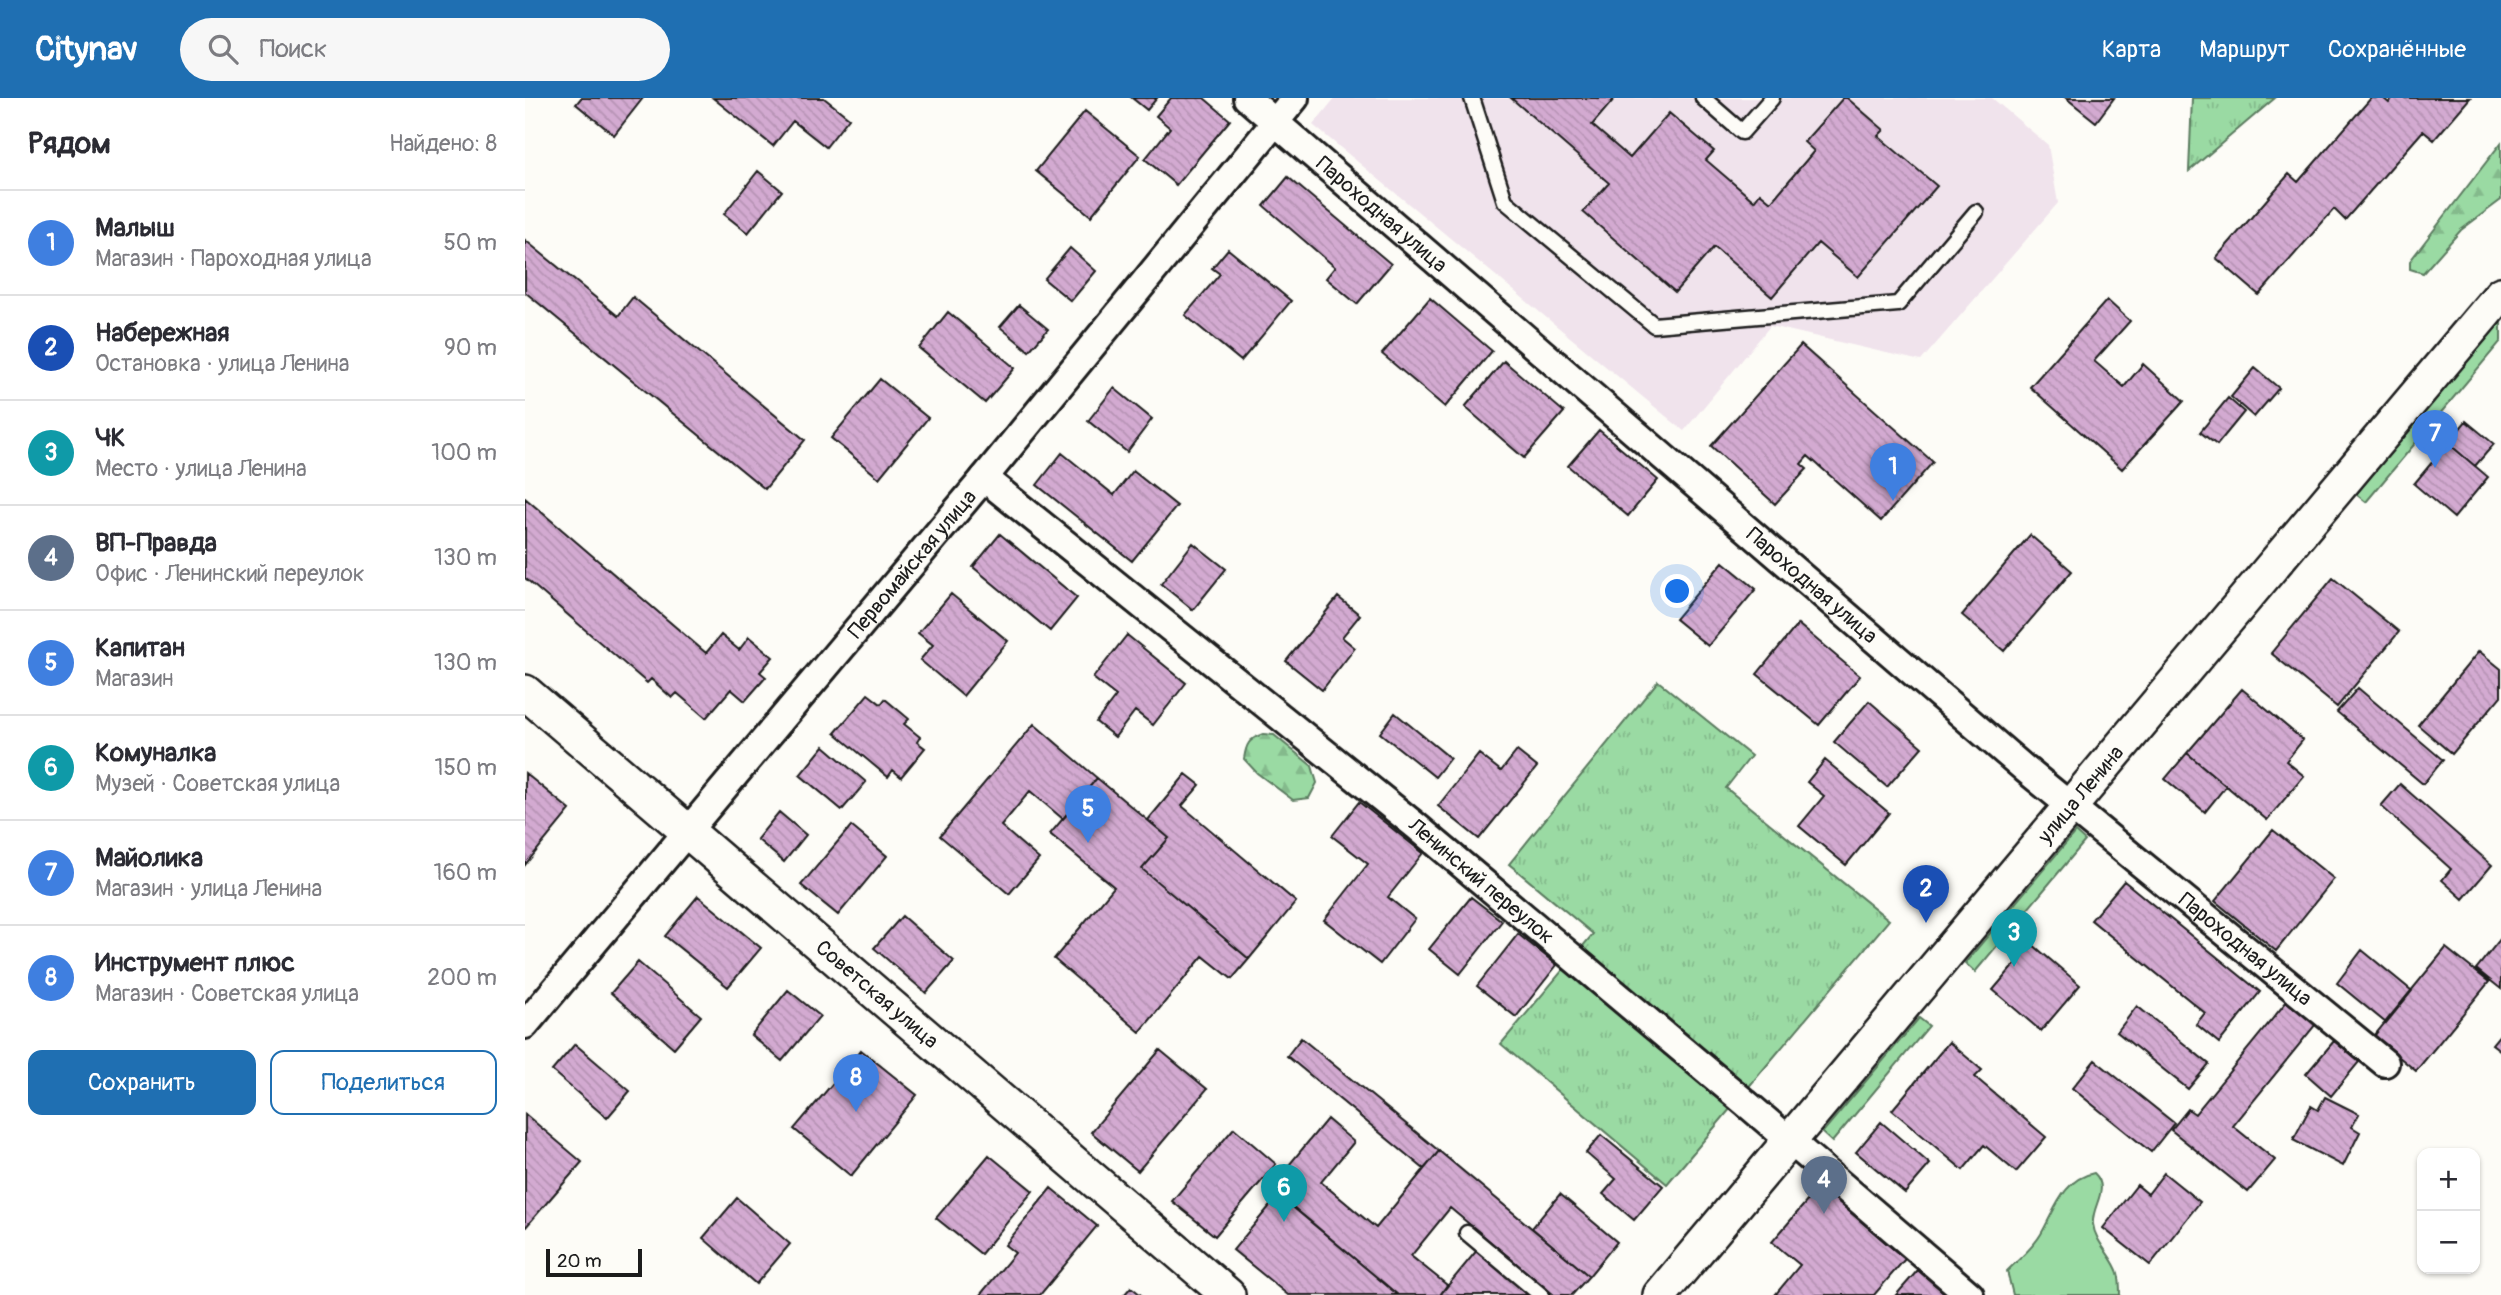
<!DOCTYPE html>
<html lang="ru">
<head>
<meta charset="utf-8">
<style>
  :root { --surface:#fff; --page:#f7f7f7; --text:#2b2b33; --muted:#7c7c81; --line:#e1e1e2; --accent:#1f6fb2 }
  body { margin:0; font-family:Pangolin,sans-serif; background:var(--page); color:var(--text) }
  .controls { position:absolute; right:21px; bottom:21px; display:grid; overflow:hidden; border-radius:14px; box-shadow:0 2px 5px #0004 }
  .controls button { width:63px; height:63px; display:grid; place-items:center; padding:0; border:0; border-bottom:2px solid var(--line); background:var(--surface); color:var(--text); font:35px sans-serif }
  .scale { position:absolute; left:21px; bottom:18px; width:96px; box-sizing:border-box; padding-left:7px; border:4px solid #1c1c1c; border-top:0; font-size:19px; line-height:24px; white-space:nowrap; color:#1c1c1c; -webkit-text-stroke:5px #fdfcf7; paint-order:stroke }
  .you { position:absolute; left:1153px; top:494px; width:24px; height:24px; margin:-18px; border:5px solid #fff; border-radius:50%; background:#1a73e8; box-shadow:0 0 0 10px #1a73e833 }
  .badge { display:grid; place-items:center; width:46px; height:46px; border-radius:50%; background:var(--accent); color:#fff; font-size:23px; font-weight:700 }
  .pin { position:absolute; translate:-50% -58px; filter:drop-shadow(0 2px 4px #0008) }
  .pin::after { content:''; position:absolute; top:37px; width:24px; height:21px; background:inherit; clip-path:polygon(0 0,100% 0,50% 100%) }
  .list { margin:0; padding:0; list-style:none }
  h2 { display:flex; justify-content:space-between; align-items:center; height:91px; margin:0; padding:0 28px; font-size:30px }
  h2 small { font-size:23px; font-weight:400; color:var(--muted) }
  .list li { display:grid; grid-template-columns:46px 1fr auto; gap:21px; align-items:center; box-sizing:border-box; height:105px; padding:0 28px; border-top:2px solid var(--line) }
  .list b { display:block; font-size:26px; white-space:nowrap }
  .list p { margin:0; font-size:23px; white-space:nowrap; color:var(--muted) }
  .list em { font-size:23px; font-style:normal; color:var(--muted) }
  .actions { display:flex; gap:14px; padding:21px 28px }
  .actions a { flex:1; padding:16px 0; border:2px solid var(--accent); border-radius:14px; text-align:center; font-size:24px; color:var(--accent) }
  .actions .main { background:var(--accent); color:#fff }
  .icon { flex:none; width:38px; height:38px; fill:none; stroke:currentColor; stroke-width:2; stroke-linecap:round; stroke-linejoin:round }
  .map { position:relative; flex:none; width:1976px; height:1197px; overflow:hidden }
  header { display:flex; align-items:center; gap:42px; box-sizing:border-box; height:98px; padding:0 35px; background:var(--accent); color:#fff }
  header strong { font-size:33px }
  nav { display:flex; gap:38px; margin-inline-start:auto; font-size:24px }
  .search { width:490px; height:63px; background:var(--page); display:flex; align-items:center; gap:18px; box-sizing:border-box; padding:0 24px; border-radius:38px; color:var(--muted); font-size:26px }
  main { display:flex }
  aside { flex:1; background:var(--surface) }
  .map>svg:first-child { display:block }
  .built { fill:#f0e3ec }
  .green { fill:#9adaa3; stroke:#5b7b60; stroke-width:2 }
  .forest { fill:url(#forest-firs); stroke:#5b7b60; stroke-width:2 }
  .park { fill:url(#park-tufts); stroke:#5b7b60; stroke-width:2 }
  .building { fill:url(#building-back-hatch); stroke:#1c1c1c; stroke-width:2 }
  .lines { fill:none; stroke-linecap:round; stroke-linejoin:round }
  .service-casing { stroke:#1c1c1c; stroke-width:19 }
  .minor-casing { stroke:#1c1c1c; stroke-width:32 }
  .tertiary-casing { stroke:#1c1c1c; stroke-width:38 }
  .service { stroke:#fdfcf7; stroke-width:14 }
  .minor { stroke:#fdfcf7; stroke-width:26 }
  .tertiary { stroke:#fdfcf7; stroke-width:33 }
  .labels { text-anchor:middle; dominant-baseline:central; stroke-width:5; stroke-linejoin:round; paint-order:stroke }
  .street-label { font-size:21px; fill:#1c1c1c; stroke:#fdfcf7 }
</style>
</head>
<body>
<header>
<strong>Citynav</strong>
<div class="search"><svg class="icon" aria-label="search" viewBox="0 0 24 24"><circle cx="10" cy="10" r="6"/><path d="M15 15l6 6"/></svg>Поиск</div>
<nav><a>Карта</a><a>Маршрут</a><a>Сохранённые</a></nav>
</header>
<main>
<aside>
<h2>Рядом<small>Найдено: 8</small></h2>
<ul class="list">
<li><span class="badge" style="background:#3f7fe0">1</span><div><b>Малыш</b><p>Магазин · Пароходная улица</p></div><em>50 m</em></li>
<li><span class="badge" style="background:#1a4fb4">2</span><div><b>Набережная</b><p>Остановка · улица Ленина</p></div><em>90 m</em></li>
<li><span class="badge" style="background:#0f9aa8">3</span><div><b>ЧК</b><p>Место · улица Ленина</p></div><em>100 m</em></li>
<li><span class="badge" style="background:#5c6f8a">4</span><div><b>ВП-Правда</b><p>Офис · Ленинский переулок</p></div><em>130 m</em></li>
<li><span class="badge" style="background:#3f7fe0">5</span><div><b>Капитан</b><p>Магазин</p></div><em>130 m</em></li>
<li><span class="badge" style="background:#0f9aa8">6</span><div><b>Комуналка</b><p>Музей · Советская улица</p></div><em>150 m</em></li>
<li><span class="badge" style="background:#3f7fe0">7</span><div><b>Майолика</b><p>Магазин · улица Ленина</p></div><em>160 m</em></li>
<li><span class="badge" style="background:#3f7fe0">8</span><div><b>Инструмент плюс</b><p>Магазин · Советская улица</p></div><em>200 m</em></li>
</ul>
<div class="actions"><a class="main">Сохранить</a><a>Поделиться</a></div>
</aside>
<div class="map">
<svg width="1976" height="1197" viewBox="0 0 1976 1197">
  <defs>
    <pattern id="forest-firs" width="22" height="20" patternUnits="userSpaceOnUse" patternTransform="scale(1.75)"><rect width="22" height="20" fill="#9adaa3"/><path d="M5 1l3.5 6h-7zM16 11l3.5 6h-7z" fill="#84ba8c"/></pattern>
    <pattern id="park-tufts" width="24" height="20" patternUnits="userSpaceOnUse" patternTransform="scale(1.75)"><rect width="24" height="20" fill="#9adaa3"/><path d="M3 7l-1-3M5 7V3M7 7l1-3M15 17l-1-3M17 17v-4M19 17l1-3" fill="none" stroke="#84ba8c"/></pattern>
    <pattern id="building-back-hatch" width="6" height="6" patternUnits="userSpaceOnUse" patternTransform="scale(1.75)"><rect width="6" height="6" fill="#d3aad1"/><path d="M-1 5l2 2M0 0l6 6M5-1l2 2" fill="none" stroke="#b592b3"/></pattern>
  </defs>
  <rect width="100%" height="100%" fill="#fdfcf7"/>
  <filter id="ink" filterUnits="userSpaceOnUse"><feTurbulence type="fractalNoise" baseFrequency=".0143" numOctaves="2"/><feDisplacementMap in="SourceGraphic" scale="14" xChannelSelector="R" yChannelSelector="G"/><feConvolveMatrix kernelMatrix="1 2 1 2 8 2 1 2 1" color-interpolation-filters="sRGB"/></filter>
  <g filter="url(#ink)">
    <path class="built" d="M 810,0 L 1467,0 L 1523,47 L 1533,105 L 1396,263 L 1245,228 L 1159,333 L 788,27 Z"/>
    <path class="green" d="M 1976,223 L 1976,243 L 1841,404 L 1831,396 Z
      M 1550,734 L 1560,743 L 1450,874 L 1440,865 Z
      M 1394,920 L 1404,928 L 1307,1044 L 1297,1035 Z
      M 1569,1075 C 1586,1091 1566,1108 1568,1126 C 1570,1145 1588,1158 1593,1175 C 1595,1182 1595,1190 1595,1197 L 1488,1197 L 1482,1173 C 1493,1162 1508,1150 1516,1136 C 1530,1112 1538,1081 1569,1075 Z"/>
    <path class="forest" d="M 1976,45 L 1976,102 L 1936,132 L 1898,175 L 1885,171 L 1885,163 Z
      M 738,636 L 749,637 L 787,668 L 792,685 L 784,700 L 768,702 L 732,675 L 719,661 C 721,646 724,641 738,636 Z"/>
    <path class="park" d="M 1667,0 L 1750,0 L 1664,73 Z
      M 1133,583 L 1226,658 L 1201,690 L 1364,822 L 1142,1086 L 976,946 L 1068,836 L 984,766 Z"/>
    <path class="building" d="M 56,0 L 118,0 L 89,37 L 51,6 Z
      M 188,0 L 299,0 L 324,20 L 301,49 L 268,23 L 248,48 Z
      M 607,0 L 632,0 L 622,12 Z
      M 646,0 L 679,0 L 705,22 L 651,87 L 620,61 L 645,30 L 631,18 Z
      M 986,0 L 1090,0 L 1067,27 L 1105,60 L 1144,15 L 1189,53 L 1181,62 L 1229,103 L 1235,95 L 1246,104 L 1289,53 L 1279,44 L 1318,0 L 1322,0 L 1359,32 L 1353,38 L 1412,88 L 1333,179 L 1293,145 L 1247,199 L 1189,149 L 1150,194 L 1058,114 L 1084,85 Z
      M 1541,0 L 1589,0 L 1571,24 Z
      M 1846,0 L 1858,0 L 1864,5 L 1868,0 L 1945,0 L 1909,42 L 1898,33 L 1820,122 L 1809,111 L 1734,197 L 1691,160 L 1764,76 L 1773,84 Z
      M 560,13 L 615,58 L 566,118 L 511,73 Z
      M 233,73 L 257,93 L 223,135 L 199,116 Z
      M 763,79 L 866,166 L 832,206 L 801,180 L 810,169 L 739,108 Z
      M 0,142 L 93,218 L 108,199 L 280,342 L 240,391 L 0,194 Z
      M 545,150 L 571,173 L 546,203 L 519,181 Z
      M 703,151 L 766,203 L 716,263 L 660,217 L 695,176 L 687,170 Z
      M 905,200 L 967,253 L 920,309 L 857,256 Z
      M 1582,202 L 1605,223 L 1569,263 L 1599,289 L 1618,266 L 1659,303 L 1597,371 L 1505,289 Z
      M 494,207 L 523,231 L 504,253 L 475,229 Z
      M 423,214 L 490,270 L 460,305 L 394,250 Z
      M 1276,247 L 1408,364 L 1356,423 L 1283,358 L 1276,366 L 1282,371 L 1250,406 L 1186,348 Z
      M 979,263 L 1039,314 L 999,360 L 940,309 Z
      M 1730,270 L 1754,290 L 1729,319 L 1706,299 Z
      M 355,281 L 403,320 L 354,380 L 306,340 Z
      M 589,290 L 627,321 L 602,354 L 563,323 Z
      M 1703,300 L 1719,314 L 1692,347 L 1675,334 Z
      M 1941,323 L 1969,346 L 1950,368 L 1923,345 Z
      M 1074,332 L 1133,382 L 1103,418 L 1043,368 Z
      M 1923,345 L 1963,379 L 1929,420 L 1889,386 Z
      M 537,355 L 589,397 L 608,373 L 652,408 L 607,463 L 512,387 Z
      M 0,400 L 181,555 L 196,537 L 214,552 L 224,539 L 248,559 L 235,574 L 241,579 L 220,603 L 206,591 L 181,620 L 152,595 L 147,600 L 126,581 L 122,585 L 0,480 Z
      M 475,436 L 552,500 L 525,533 L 448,469 Z
      M 1505,437 L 1547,473 L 1479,553 L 1437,517 Z
      M 668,445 L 701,471 L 668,512 L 636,486 Z
      M 1198,464 L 1231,491 L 1183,548 L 1150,521 Z
      M 1808,480 L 1874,534 L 1812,609 L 1746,555 Z
      M 426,496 L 483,543 L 438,598 L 395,562 L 408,547 L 393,535 Z
      M 813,499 L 835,517 L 817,539 L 830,550 L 797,592 L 761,563 Z
      M 1273,526 L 1335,578 L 1294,627 L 1232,576 Z
      M 602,537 L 661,585 L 628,627 L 610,613 L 590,639 L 571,624 L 591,598 L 568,580 Z
      M 1954,553 L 1976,571 L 1976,598 L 1927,656 L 1893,627 Z
      M 1833,590 L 1918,662 L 1898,686 L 1812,614 Z
      M 1717,591 L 1778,642 L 1761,663 L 1779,678 L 1742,722 L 1662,655 Z
      M 343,596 L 356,606 L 360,601 L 384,621 L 379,626 L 395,639 L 392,644 L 400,650 L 376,679 L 368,672 L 363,679 L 310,635 Z
      M 1344,603 L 1397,649 L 1362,689 L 1309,644 Z
      M 870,615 L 925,660 L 910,679 L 855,635 Z
      M 509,626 L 572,680 L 538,721 L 505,693 L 476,728 L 514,761 L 484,796 L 415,738 Z
      M 299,648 L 341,684 L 317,712 L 275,677 Z
      M 992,653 L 1012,669 L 954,741 L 913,708 L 954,656 L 976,673 Z
      M 1662,655 L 1701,688 L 1680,714 L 1640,681 Z
      M 1300,662 L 1364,715 L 1321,767 L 1274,728 L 1299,698 L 1282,684 Z
      M 0,675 L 45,712 L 0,767 Z
      M 661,676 L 675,687 L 657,708 L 771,804 L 724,861 L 617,771 L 644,740 L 623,722 Z
      M 572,680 L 644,740 L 617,771 L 724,861 L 707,881 L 678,858 L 615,934 L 529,861 L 589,789 L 525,736 Z
      M 1875,686 L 1967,767 L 1938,801 L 1917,782 L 1926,771 L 1856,708 Z
      M 834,704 L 898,755 L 863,799 L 890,821 L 855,866 L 799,822 L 843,766 L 807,738 Z
      M 254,714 L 281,737 L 259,764 L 232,741 Z
      M 326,728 L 362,758 L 313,817 L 276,787 Z
      M 1748,732 L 1809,781 L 1751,853 L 1690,803 Z
      M 1599,783 L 1735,894 L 1694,945 L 1671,926 L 1680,915 L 1566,822 Z
      M 173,798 L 236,850 L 203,889 L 140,838 Z
      M 946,799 L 977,823 L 935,876 L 904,851 Z
      M 377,818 L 429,863 L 401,895 L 349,850 Z
      M 993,836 L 1032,867 L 991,919 L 952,888 Z
      M 1976,840 L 1976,891 L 1951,871 Z
      M 1507,846 L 1555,887 L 1516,933 L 1468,892 Z
      M 1921,850 L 1964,884 L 1891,973 L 1849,938 Z
      M 1837,852 L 1887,893 L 1861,925 L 1812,885 Z
      M 113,864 L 176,918 L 149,950 L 86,895 Z
      M 263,892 L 295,918 L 257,963 L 226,937 Z
      M 1762,903 L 1791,926 L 1708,1028 L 1750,1062 L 1723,1094 L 1646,1032 L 1663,1011 L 1670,1016 Z
      M 1612,908 L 1684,966 L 1663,991 L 1592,934 Z
      M 1976,935 L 1976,953 L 1967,946 Z
      M 776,940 L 914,1053 L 899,1071 L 762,958 Z
      M 1809,943 L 1834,964 L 1806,998 L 1781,976 Z
      M 1424,944 L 1457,972 L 1450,979 L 1521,1039 L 1491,1074 L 1459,1047 L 1438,1072 L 1367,1012 Z
      M 50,946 L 105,993 L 82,1020 L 27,973 Z
      M 336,952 L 392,997 L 326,1078 L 269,1031 Z
      M 635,952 L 682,991 L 613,1073 L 566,1034 Z
      M 1570,962 L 1649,1025 L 1626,1054 L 1547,990 Z
      M 1800,999 L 1834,1016 L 1827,1029 L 1835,1034 L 1818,1068 L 1768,1042 L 1786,1008 L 1793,1012 Z
      M 0,1016 L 57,1064 L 0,1130 Z
      M 802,1021 L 829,1044 L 796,1084 L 851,1130 L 914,1053 L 1064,1178 L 1047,1197 L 1029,1197 L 925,1110 L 886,1158 L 922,1187 L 915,1197 L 873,1197 L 745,1090 Z
      M 1356,1024 L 1405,1066 L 1380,1095 L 1331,1054 Z
      M 709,1030 L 751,1066 L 690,1138 L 647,1103 Z
      M 1076,1037 L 1138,1088 L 1109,1122 L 1078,1096 L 1091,1081 L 1061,1055 Z
      M 464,1057 L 508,1093 L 456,1156 L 411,1120 Z
      M 1639,1075 L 1675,1104 L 1625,1167 L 1578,1130 L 1612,1087 L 1623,1096 Z
      M 1295,1088 L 1380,1161 L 1349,1197 L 1250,1197 L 1275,1167 L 1247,1144 Z
      M 526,1090 L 572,1128 L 515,1197 L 455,1197 L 490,1155 L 480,1147 Z
      M 1035,1096 L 1092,1144 L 1064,1178 L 1007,1130 Z
      M 754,1097 L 873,1197 L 763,1197 L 708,1152 Z
      M 212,1100 L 265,1146 L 231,1186 L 178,1140 Z
      M 953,1151 L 1007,1197 L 915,1197 Z
      M 1393,1172 L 1422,1197 L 1371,1197 Z
      M 606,1189 L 616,1197 L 599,1197 Z"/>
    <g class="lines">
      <defs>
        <path id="service" d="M 947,0 L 980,103 L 1129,227 L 1373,206 L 1451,114
          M 1178,0 L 1217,34 L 1247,0
          M 942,1135 L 1016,1197"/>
        <g id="minor">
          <path id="s1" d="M 722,0 L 1500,671 L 1860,965"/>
          <path id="s2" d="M 459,380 L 891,728 L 1229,1012 L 1445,1197"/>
          <path id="s3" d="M 0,927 L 459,380 L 770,0"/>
        </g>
        <g id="tertiary">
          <path id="s4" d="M 0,594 L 703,1197"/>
          <path id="s5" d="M 1135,1197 L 1976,196"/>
        </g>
      </defs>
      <use href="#service" class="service-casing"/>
      <use href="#minor" class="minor-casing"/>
      <use href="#tertiary" class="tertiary-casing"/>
      <use href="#service" class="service"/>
      <use href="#minor" class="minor"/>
      <use href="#tertiary" class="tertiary"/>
    </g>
  </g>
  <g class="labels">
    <g class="street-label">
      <text stroke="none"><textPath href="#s1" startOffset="178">Пароходная улица</textPath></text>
      <text stroke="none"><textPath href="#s3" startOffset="602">Первомайская улица</textPath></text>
      <text stroke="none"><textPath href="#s1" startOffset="746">Пароходная улица</textPath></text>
      <text stroke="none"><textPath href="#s5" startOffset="654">улица Ленина</textPath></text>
      <text stroke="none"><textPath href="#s2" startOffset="640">Ленинский переулок</textPath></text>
      <text stroke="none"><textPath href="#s1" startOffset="1312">Пароходная улица</textPath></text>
      <text stroke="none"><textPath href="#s4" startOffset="464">Советская улица</textPath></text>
    </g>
  </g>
</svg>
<div class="controls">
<button>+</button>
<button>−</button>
</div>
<div class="scale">20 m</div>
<div class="you"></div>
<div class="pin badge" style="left:1368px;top:403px;background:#3f7fe0">1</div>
<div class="pin badge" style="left:1401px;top:825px;background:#1a4fb4">2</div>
<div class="pin badge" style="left:1489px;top:869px;background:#0f9aa8">3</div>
<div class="pin badge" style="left:1299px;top:1116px;background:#5c6f8a">4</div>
<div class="pin badge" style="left:563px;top:745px;background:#3f7fe0">5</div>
<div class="pin badge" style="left:759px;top:1124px;background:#0f9aa8">6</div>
<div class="pin badge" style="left:1910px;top:370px;background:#3f7fe0">7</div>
<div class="pin badge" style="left:331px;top:1014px;background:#3f7fe0">8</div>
</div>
</main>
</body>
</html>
